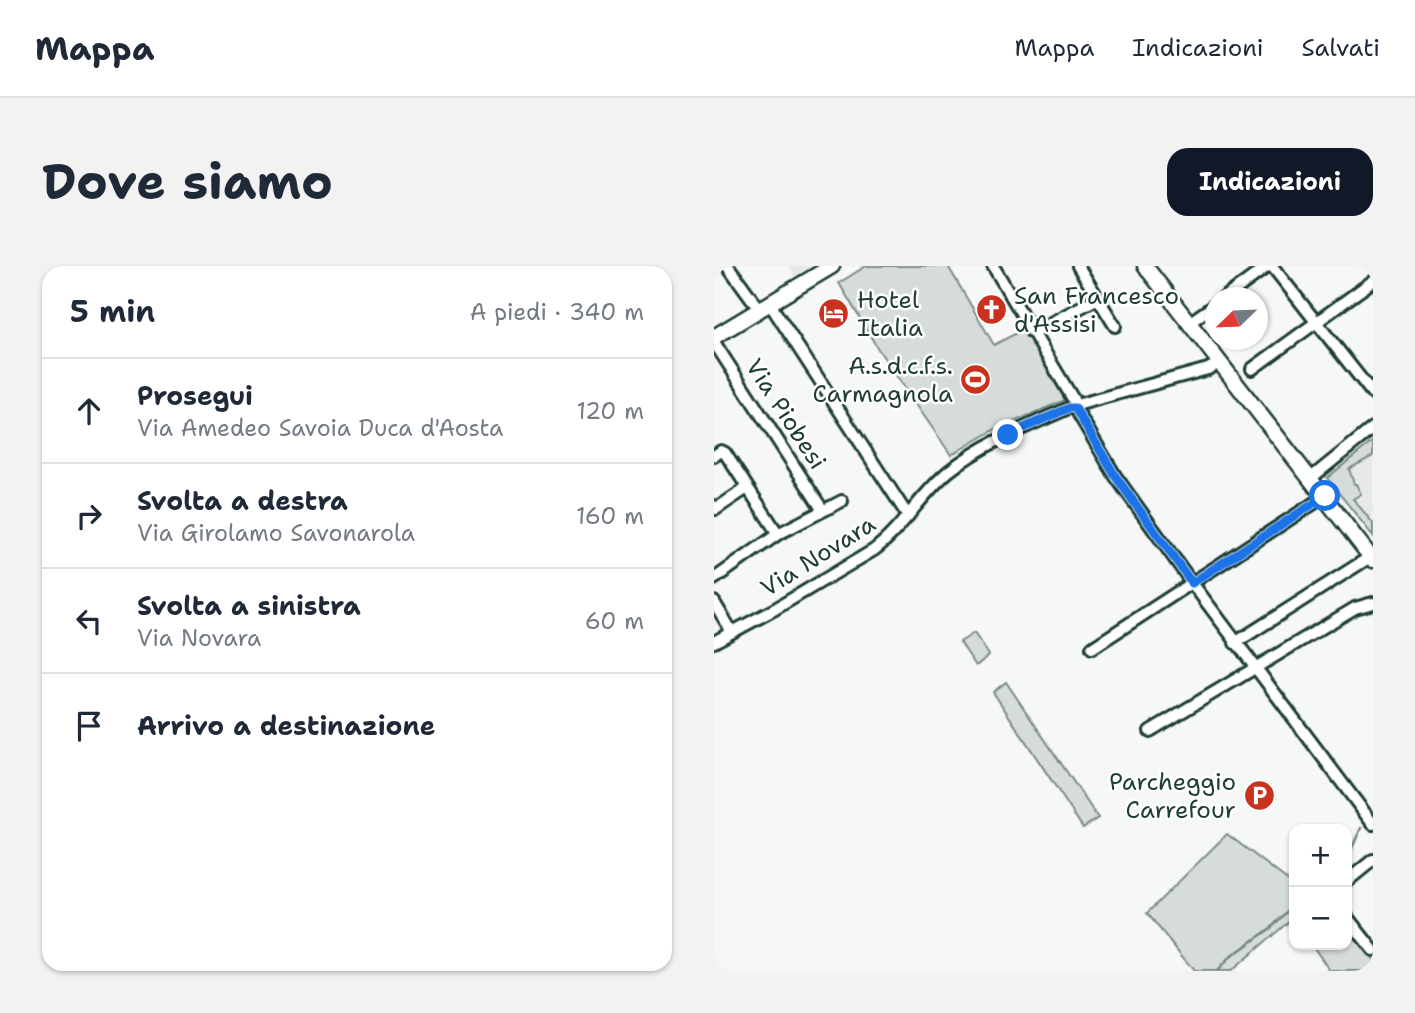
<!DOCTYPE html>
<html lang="it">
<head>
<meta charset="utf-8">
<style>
  :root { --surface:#fff; --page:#f2f2f3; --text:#1f2937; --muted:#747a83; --line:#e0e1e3; --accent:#111827 }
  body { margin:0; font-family:"Shantell Sans",sans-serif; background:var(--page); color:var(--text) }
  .controls { position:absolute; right:21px; bottom:21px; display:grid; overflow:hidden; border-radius:14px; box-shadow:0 2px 5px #0004 }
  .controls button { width:63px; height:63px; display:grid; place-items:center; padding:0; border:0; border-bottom:2px solid var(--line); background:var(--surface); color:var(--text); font:35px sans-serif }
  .compass { position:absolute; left:491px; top:21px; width:63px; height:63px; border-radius:50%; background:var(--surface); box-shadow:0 2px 5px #0004; rotate:247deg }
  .stop { position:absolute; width:21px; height:21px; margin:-16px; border:5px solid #1a73e8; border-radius:50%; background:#fff }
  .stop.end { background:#1a73e8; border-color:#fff; box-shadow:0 2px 7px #0008 }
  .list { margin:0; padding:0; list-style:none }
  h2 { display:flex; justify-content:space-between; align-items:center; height:91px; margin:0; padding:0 28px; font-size:30px }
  h2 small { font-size:23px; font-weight:400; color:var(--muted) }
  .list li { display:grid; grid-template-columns:46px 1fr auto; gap:21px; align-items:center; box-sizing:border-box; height:105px; padding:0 28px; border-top:2px solid var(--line) }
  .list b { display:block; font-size:26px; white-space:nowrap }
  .list p { margin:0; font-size:23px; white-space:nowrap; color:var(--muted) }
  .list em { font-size:23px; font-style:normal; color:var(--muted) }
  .icon { flex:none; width:38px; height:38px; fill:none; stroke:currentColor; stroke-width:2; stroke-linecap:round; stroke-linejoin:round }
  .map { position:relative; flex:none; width:659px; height:705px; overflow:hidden; border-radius:21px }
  header { display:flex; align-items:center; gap:42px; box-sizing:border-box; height:98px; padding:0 35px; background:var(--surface); border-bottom:2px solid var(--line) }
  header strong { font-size:33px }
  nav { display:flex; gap:38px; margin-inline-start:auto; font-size:24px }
  .intro { display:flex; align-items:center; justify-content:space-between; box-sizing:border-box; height:168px; padding:0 42px }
  h1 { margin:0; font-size:49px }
  .button { padding:18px 32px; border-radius:21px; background:var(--accent); color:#fff; font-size:24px; font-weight:700 }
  main { display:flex; gap:42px; padding:0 42px }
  aside { flex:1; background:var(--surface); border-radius:21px; box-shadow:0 2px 5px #0004 }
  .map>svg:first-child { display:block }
  .built { fill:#e6e9e8 }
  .green { fill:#d6dcdb; stroke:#7a8c88; stroke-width:2 }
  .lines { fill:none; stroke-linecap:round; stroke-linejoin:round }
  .stream { stroke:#72857f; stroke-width:2.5 }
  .minor-casing { stroke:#1f3d34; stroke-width:16 }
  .major-casing { stroke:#1f3d34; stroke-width:19 }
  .minor { stroke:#fff; stroke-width:10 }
  .major { stroke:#fff; stroke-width:14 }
  .route { stroke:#1a73e8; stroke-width:9 }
  .labels { text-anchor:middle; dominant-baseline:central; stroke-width:5; stroke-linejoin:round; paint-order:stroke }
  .poi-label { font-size:24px; fill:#1f3d34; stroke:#fff; text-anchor:start }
  .street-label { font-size:24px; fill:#1f3d34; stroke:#fff }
</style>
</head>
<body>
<header>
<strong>Mappa</strong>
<nav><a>Mappa</a><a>Indicazioni</a><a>Salvati</a></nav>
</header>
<div class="intro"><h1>Dove siamo</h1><a class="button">Indicazioni</a></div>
<main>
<aside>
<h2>5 min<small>A piedi · 340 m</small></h2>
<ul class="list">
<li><svg class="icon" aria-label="ahead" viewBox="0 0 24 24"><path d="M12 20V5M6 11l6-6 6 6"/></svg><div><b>Prosegui</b><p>Via Amedeo Savoia Duca d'Aosta</p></div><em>120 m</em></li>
<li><svg class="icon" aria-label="right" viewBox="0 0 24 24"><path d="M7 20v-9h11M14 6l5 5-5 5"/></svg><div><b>Svolta a destra</b><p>Via Girolamo Savonarola</p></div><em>160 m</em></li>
<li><svg class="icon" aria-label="left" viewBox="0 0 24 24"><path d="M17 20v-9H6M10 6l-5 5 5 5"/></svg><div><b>Svolta a sinistra</b><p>Via Novara</p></div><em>60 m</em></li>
<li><svg class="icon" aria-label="arrive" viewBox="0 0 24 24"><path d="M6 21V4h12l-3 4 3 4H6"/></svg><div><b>Arrivo a destinazione</b></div></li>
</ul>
</aside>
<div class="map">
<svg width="659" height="705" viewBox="0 0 659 705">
  <rect width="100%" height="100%" fill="#f6f7f7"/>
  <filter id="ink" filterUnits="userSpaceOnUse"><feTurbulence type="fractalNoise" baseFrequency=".0143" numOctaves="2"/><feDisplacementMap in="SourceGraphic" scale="14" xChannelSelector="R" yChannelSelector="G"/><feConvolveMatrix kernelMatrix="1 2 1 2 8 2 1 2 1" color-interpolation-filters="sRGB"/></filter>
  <g filter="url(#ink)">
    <path class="built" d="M 75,0 L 106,0 L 82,14 Z
      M 659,173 L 659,257 L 639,233 L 630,237 L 610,212 Z"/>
    <path class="green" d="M 152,0 L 234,0 L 280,79 L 310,63 L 351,134 L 280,164 L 237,189 L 164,83 L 125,17 Z
      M 659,175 L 659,190 L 635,203 L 640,218 L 642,218 L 647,228 L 639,233 L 659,257 L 659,270 L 613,212 Z
      M 260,367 L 275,389 L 262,400 L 246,376 Z
      M 292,416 L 384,552 L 369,562 L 279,426 Z
      M 513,568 L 580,619 L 580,653 L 579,652 L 517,705 L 480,705 L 433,647 Z
      M 633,659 L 659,690 L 659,700 L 652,705 L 616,705 L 598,679 L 633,679 Z"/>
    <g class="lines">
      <path class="stream" d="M 633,586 L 638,582 L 647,562
        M 503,705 L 516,691 L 557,662 L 580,638"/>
      <defs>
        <path id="minor" d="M 14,0 L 46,44
          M 279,0 L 359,133 L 361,142 L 402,211 L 478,317 L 659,558
          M 364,0 L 401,60
          M 558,0 L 659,128
          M 510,32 L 554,0
          M 56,38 L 194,250
          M 475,57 L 502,38
          M 318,67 L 384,32
          M 0,76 L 108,243
          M 538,103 L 659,15
          M 0,190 L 7,185 L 11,187 L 64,268
          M 597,212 L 659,162
          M 0,240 L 2,243 L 33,222
          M 0,313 L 64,268 L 128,235
          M 0,336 L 18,366
          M 0,376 L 61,343 L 160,284 C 189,262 206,229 235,205 C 270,177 314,160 355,142 L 361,142 L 366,138 L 494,103 L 506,97
          M 521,377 L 656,291
          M 378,382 L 611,230
          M 436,465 L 641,342 L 659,337
          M 633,615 L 659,594
          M 633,651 L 659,684"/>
        <path id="major" d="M 431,0 L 659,294
          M 0,71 L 118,0"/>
      </defs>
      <use href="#minor" class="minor-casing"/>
      <use href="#major" class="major-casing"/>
      <use href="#minor" class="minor"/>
      <use href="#major" class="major"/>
    </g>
  </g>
  <g class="lines" filter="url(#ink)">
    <path class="route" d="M 294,169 L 355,142 L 361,142 L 402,211 L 478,317 L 611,230"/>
  </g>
  <defs>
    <symbol id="church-disc" viewBox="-11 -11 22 22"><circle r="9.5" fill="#c8321e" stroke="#fff"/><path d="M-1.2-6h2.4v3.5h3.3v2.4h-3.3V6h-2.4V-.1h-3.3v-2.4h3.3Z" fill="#fff"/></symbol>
    <symbol id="hotel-disc" viewBox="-11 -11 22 22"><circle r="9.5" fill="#c8321e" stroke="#fff"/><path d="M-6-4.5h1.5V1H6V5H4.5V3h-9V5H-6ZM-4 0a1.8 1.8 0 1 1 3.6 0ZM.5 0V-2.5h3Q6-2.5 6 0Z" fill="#fff"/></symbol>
    <symbol id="stadium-disc" viewBox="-11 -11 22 22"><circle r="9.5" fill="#c8321e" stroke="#fff"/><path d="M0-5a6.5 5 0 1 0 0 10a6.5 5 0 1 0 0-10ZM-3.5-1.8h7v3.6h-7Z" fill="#fff"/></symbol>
    <symbol id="parking-disc" viewBox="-11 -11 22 22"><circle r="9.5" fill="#c8321e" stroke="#fff"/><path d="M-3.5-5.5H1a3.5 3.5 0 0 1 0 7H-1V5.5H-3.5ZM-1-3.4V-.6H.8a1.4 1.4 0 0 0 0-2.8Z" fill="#fff"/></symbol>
  </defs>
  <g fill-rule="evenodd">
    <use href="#church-disc" x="260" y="26" width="35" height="35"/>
    <use href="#hotel-disc" x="102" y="30" width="35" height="35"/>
    <use href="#stadium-disc" x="244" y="96" width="35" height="35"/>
    <use href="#parking-disc" x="528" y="512" width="35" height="35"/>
  </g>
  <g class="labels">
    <g class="poi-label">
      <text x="300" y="30">San Francesco<tspan x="300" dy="28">d'Assisi</tspan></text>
      <text x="143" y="34">Hotel<tspan x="143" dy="28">Italia</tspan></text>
      <text x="239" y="100" text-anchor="end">A.s.d.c.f.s.<tspan x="239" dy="28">Carmagnola</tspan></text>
      <text x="522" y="516" text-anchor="end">Parcheggio<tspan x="522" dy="28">Carrefour</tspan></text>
    </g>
    <g class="street-label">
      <text transform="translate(72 148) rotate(57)">Via Piobesi</text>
      <text transform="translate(104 290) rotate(-32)">Via Novara</text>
    </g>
  </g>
</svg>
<div class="controls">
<button>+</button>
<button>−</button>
</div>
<svg class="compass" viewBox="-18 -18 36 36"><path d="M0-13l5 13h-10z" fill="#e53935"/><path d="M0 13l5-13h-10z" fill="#747a83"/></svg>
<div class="stop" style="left:611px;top:230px"></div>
<div class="stop end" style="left:294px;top:169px"></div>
</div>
</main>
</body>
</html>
